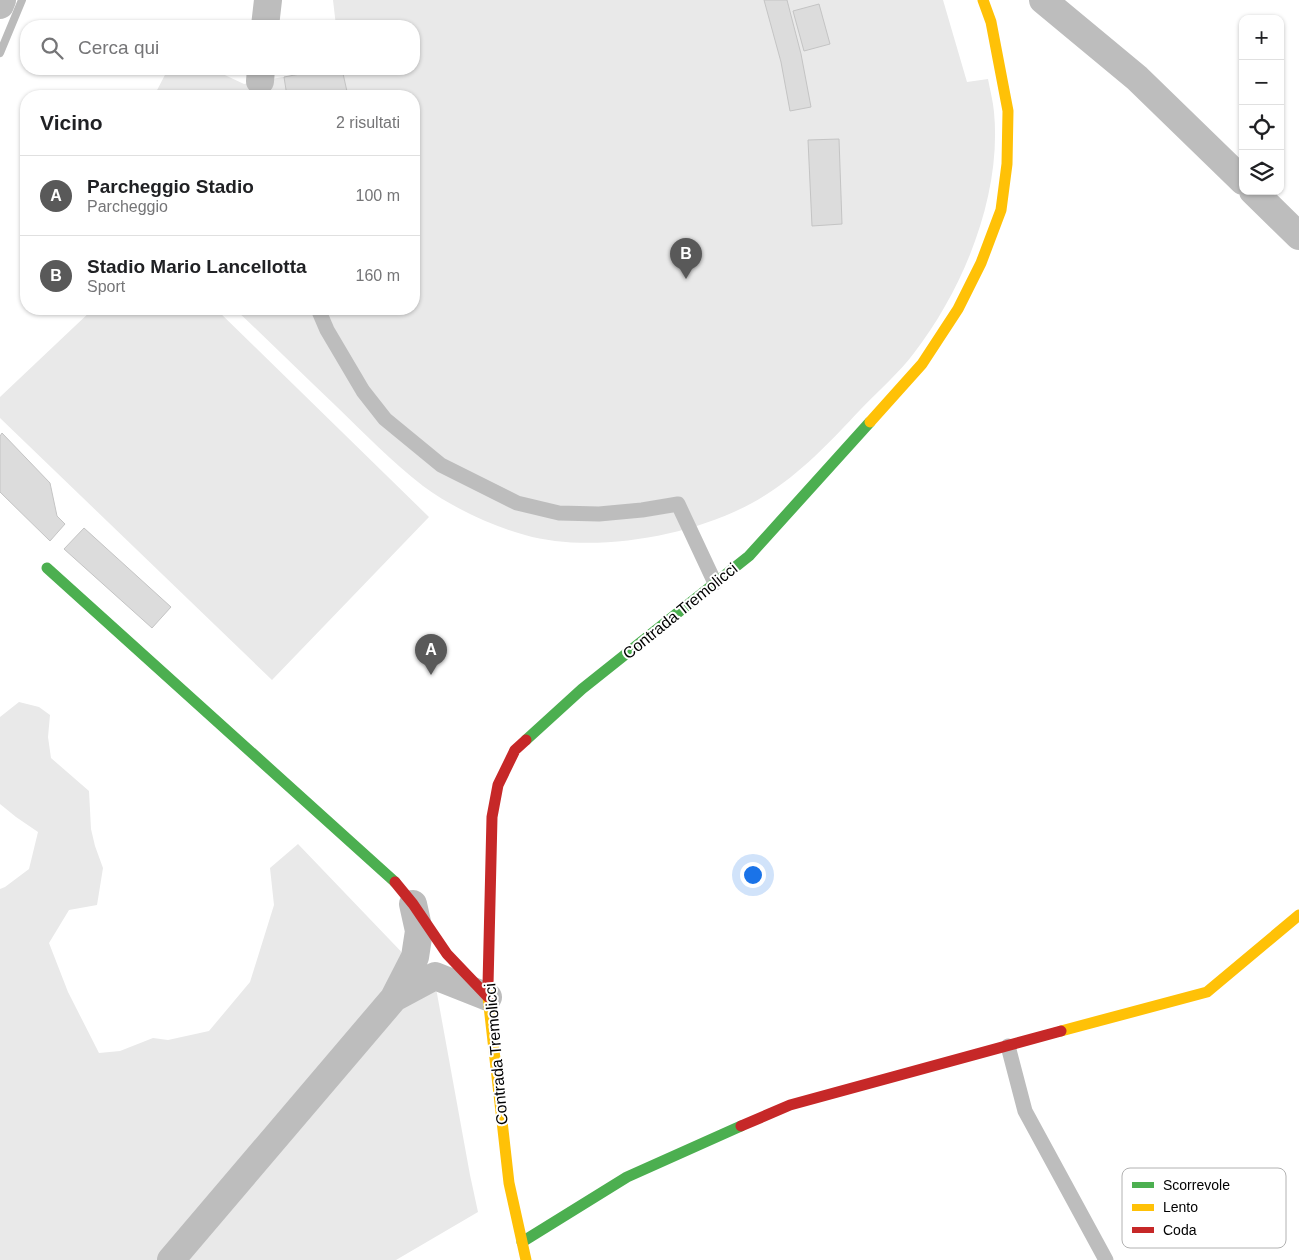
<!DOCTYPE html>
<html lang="it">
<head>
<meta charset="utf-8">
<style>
  :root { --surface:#fff; --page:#f6f6f6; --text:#202124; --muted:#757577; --line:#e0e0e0; --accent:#595959 }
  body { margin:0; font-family:Arial,sans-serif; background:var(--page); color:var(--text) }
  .controls { position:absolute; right:15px; top:15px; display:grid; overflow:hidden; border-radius:10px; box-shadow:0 1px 4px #0004 }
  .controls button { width:45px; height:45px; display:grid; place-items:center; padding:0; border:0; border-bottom:1px solid var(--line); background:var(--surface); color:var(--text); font:25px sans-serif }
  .you { position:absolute; left:752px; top:874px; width:18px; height:18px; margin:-12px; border:4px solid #fff; border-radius:50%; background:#1a73e8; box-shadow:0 0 0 8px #1a73e833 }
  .badge { display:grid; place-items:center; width:32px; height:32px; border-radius:50%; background:var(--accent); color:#fff; font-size:16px; font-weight:700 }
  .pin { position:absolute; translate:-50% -41px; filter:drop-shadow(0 1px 2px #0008) }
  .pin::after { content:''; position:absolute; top:26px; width:18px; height:15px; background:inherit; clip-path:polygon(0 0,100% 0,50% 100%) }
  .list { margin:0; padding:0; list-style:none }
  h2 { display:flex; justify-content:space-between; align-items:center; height:65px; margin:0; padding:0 20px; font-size:21px }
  h2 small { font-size:16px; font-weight:400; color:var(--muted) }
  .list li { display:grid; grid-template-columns:32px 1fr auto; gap:15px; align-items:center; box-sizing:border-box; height:80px; padding:0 20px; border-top:1px solid var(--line) }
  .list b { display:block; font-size:19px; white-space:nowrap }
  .list p { margin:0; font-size:16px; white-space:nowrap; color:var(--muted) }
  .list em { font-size:16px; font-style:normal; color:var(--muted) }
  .icon { flex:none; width:28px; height:28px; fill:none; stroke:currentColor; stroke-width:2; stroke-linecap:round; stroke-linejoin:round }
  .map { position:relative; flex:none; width:1299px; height:1260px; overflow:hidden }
  .search { position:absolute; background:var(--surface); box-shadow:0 1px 4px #0004; left:20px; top:20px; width:400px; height:55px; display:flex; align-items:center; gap:12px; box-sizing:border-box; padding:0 18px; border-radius:20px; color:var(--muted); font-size:19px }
  .panel { position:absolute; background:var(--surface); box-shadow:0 1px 4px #0004; left:20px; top:90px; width:400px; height:225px; border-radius:20px }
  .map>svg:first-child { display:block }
  .green { fill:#e9e9e9 }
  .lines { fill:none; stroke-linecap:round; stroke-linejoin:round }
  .stream { stroke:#bbb; stroke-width:8 }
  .building { fill:#dcdcdc; stroke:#c4c4c4 }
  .lane { stroke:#bdbdbd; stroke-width:15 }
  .street { stroke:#bdbdbd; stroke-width:28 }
  .fast { stroke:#4caf50; stroke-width:11 }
  .slow { stroke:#ffc107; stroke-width:11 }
  .jam { stroke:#c62828; stroke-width:11 }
  .labels { text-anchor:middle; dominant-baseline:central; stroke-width:4; stroke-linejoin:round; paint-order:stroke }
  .street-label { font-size:16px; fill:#000; stroke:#fff }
  .key { fill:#fff; stroke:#b2b2b2; stroke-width:1 }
  .key-label { font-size:14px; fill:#000 }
</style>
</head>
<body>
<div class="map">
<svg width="1299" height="1260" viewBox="0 0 1299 1260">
  <rect width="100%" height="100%" fill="#fff"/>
  <path class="green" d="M 333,0 L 943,0 L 967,82 L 988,79 C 990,90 993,101 994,112 C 1002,195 964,288 914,353 C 899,373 878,391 860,410 C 831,441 800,474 764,496 C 702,535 595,555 525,535 C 492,526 451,507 423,486 C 392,462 365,434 336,406 C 302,374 269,341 235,309 L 414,309 L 414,96 L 154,96 L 168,69 L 212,69 L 244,84 L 327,69 L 414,69 L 414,26 L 336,26 Z
    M 93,309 L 216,309 L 429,517 L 272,680 L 0,418 L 0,397 Z
    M 19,702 L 39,707 L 50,715 L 48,737 L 51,758 L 89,791 L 91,829 L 95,846 L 103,868 L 97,905 L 69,910 L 49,943 L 68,992 L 99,1053 L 120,1051 L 153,1038 L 168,1040 L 209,1031 L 250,982 L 274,905 L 270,868 L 298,844 L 436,988 L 470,1175 L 478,1212 L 396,1260 L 0,1260 L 0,889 L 5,887 L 29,869 L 38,832 L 16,817 L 0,804 L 0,717 Z"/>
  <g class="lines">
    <path class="stream" d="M 0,53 L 22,0"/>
  </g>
  <path class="building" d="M 764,0 L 787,0 L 801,54 L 811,107 L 790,111 L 781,62 Z
    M 819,4 L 830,44 L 804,51 L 793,11 Z
    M 327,69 L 342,69 L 348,96 L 287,96 L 284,77 Z
    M 839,139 L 842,224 L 812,226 L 808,140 Z
    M 2,433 L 50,483 L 57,516 L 65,524 L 50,541 L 0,492 L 0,436 Z
    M 84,528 L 171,607 L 152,628 L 64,549 Z"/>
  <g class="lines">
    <path class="lane" d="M 318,309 L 327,330 L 363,391 L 385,419 L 441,465 L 517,503 L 559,513 L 599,514 L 642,510 L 678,504 L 715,583
      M 1008,1046 L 1025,1111 L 1106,1260"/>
    <path class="street" d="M 1043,0 L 1137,78 L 1243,181
      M 0,5 L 2,0
      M 265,26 L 268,0
      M 260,81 L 261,69
      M 1253,191 L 1299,236
      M 394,998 L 435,976 L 488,997
      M 171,1260 L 394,998 L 415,957 L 419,931 L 413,904"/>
    <path class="fast" d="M 47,568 L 395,882
      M 526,740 L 582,689 L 749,556 L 870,422
      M 522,1242 L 627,1177 L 741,1126"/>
    <path class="slow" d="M 870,422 L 922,364 L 958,309 L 981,263 L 1001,210 L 1007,164 L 1008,111 L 991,22 L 983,0
      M 488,985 L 488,997 L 509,1183 L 526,1260
      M 1061,1031 L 1207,992 L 1299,915"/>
    <path class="jam" d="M 395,882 L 413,904 L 447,954 L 488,997
      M 488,985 L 492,817 L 498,785 L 515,750 L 526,740
      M 741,1126 L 790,1105 L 1061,1031"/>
  </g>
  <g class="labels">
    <g class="street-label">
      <text transform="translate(680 611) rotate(-39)">Contrada Tremolicci</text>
      <text transform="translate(496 1054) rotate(-95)">Contrada Tremolicci</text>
    </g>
  </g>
  <rect x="1122" y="1168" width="164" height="80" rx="8" class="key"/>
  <rect x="1132" y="1182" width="22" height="6" fill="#4caf50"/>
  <rect x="1132" y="1204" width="22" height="7" fill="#ffc107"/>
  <rect x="1132" y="1227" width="22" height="6" fill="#c62828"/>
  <g class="key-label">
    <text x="1163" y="1190">Scorrevole</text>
    <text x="1163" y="1212">Lento</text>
    <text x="1163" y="1235">Coda</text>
  </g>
</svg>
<div class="controls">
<button>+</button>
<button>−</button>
<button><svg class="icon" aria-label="locate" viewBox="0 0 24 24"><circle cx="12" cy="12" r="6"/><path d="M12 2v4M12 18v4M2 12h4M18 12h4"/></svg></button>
<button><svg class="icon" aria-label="layers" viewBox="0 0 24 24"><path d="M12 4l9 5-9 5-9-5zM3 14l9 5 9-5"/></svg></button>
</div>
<div class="you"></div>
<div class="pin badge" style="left:431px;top:675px">A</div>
<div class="pin badge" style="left:686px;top:279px">B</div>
<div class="search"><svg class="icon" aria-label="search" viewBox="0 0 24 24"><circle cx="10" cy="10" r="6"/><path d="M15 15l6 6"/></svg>Cerca qui</div>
<section class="panel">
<h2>Vicino<small>2 risultati</small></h2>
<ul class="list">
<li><span class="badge">A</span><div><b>Parcheggio Stadio</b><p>Parcheggio</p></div><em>100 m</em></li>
<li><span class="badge">B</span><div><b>Stadio Mario Lancellotta</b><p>Sport</p></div><em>160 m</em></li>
</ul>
</section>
</div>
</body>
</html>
